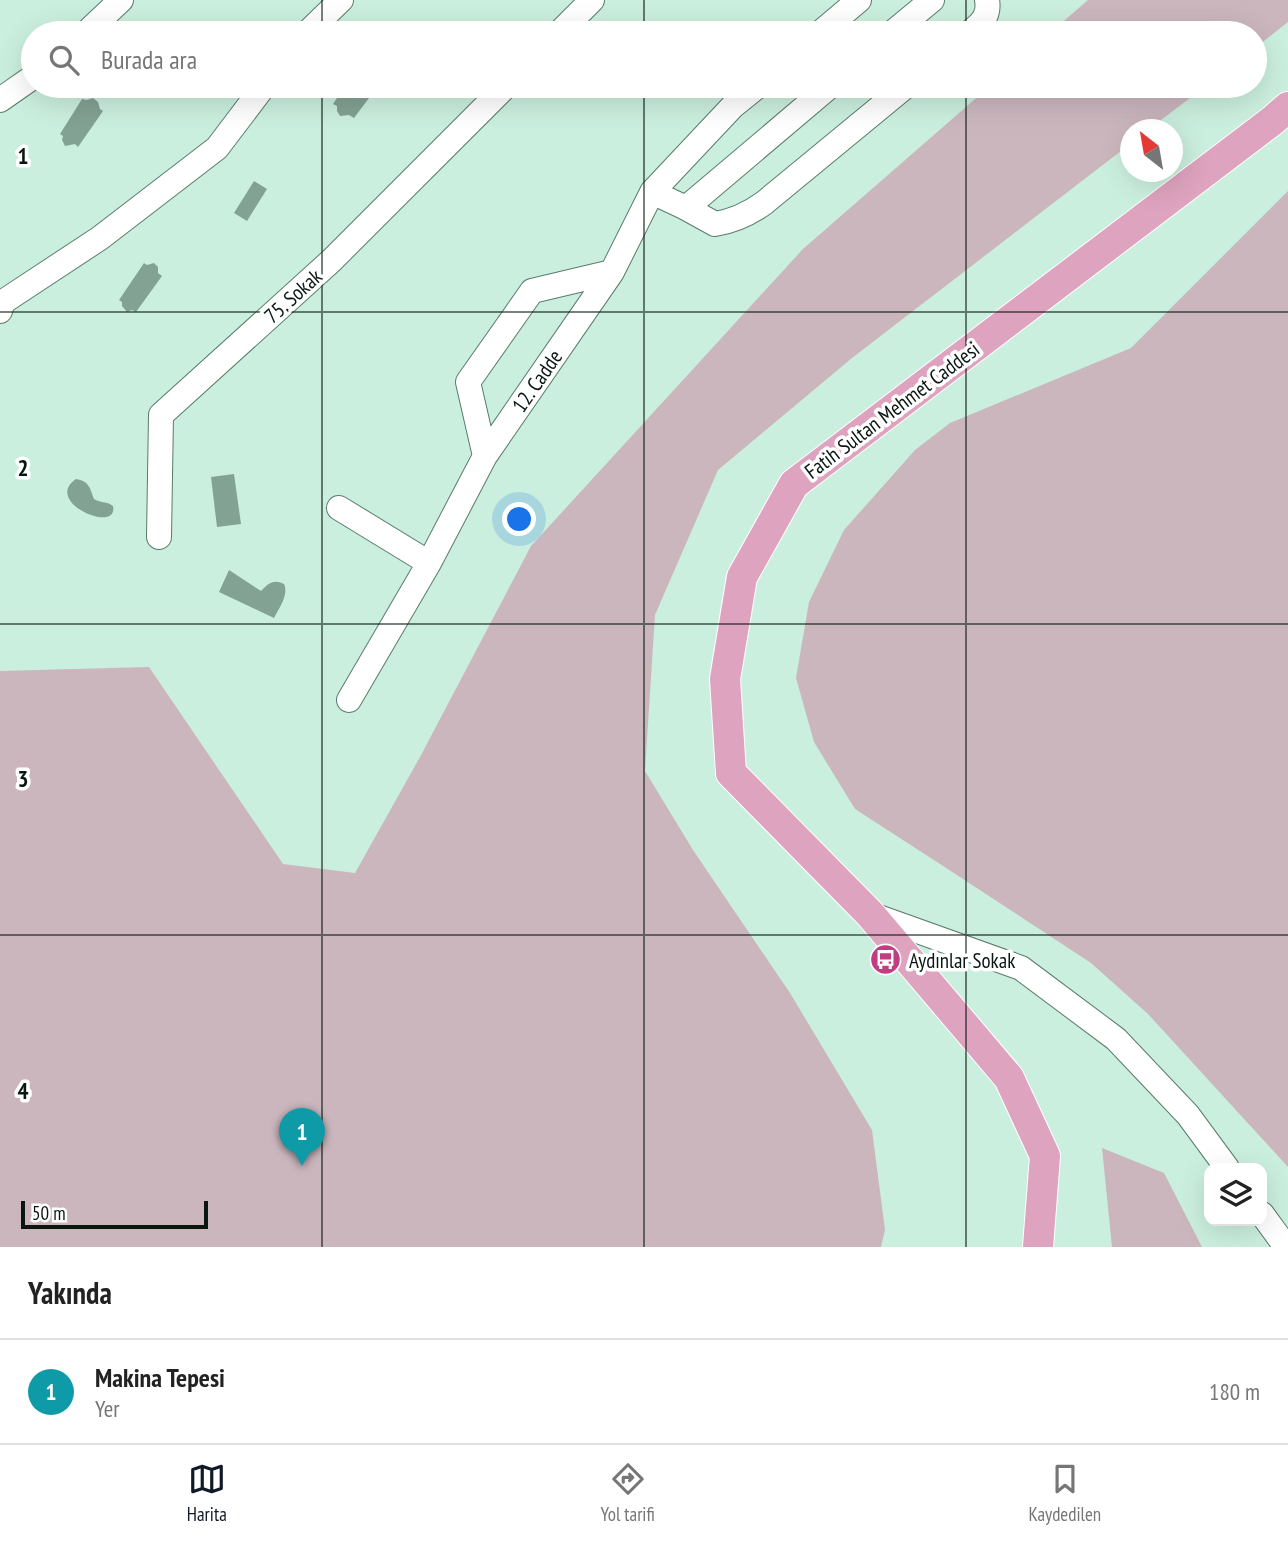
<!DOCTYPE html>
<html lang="tr">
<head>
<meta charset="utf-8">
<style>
  :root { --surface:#fff; --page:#f6f6f6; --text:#222; --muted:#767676; --line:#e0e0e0; --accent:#111827 }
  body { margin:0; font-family:"PT Sans Narrow",sans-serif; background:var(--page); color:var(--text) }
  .controls { position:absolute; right:21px; bottom:21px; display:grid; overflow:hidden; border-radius:14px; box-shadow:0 7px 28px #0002 }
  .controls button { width:63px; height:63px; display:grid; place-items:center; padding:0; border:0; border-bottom:2px solid var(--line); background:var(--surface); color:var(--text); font:35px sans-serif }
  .compass { position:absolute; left:1120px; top:119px; width:63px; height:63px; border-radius:50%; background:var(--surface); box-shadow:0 7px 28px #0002; rotate:329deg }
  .scale { position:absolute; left:21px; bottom:18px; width:187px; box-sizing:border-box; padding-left:7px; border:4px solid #0a1711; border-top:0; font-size:19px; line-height:24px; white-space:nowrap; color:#0a1711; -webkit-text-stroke:5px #fff; paint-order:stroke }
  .you { position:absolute; left:520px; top:520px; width:24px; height:24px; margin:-18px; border:5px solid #fff; border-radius:50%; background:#1a73e8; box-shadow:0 0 0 10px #1a73e833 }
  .badge { display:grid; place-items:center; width:46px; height:46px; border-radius:50%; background:var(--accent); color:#fff; font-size:23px; font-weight:700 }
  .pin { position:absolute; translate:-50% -58px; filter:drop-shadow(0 2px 4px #0008) }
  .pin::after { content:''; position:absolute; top:37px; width:24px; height:21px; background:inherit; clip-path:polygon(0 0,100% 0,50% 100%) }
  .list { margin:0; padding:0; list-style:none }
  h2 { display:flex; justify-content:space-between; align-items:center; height:91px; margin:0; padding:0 28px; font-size:30px }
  h2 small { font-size:23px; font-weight:400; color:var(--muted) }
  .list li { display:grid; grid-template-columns:46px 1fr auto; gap:21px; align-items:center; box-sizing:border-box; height:105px; padding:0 28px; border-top:2px solid var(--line) }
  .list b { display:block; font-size:26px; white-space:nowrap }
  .list p { margin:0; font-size:23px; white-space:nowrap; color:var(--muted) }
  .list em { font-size:23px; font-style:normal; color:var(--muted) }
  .icon { flex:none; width:38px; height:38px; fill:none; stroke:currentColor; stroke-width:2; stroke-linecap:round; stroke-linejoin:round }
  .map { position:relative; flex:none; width:1288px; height:1247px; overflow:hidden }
  .search { position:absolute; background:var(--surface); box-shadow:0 7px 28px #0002; left:21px; right:21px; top:21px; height:77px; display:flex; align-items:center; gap:18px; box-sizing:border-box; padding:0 24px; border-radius:38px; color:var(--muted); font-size:26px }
  .sheet { height:196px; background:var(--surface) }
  nav { display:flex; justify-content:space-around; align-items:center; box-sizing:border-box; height:98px; border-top:2px solid var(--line); background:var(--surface); font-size:19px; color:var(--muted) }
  nav a { display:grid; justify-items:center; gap:4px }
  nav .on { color:var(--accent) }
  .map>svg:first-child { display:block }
  .green { fill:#cbb6be }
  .water { fill:#82a293 }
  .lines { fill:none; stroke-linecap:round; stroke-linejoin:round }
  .minor-casing { stroke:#5a7b6c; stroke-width:26 }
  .major-casing { stroke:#fff; stroke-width:32 }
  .minor { stroke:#fff; stroke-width:24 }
  .major { stroke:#dea3be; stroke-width:30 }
  .grid { fill:none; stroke:#0a1711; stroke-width:2; stroke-opacity:0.55 }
  .labels { text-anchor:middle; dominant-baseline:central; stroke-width:7; stroke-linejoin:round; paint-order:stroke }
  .street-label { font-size:21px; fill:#0a1711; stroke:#fff }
  .poi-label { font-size:21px; fill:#0a1711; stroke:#fff; text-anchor:start }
  .grid-label { font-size:23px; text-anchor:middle; font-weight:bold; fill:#0a1711; stroke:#fff; stroke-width:7; stroke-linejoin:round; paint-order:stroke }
</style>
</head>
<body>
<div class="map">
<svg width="1288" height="1247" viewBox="0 0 1288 1247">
  <rect width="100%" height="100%" fill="#cbefde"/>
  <path class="green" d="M 1088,0 L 1288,0 L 1288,22 L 1255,48 L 1255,33 L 1050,33 Z
    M 990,86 L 1206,86 L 1149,129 L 1130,130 L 1130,144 L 852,358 L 718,470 L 655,615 L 645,771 L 693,850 L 790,993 L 872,1130 L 885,1230 L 881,1247 L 0,1247 L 0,671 L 149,667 L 283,864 L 355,873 L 420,757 L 531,546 L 803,249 Z
    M 1288,191 L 1288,1167 L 1148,1014 L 1091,963 L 937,862 L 855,809 L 814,742 L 796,678 L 809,602 L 844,530 L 915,450 L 950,423 L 1131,348 Z
    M 1102,1148 L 1164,1173 L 1202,1247 L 1112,1247 Z"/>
  <path class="water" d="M 345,86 L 378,86 L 354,118 L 349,115 L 340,116 L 337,111 L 337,106 L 333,104 Z
    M 93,98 L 98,102 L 100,109 L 103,111 L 78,147 L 75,144 L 65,146 L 62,140 L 63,136 L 60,134 L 82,99 L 87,100 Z
    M 254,181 L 267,189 L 247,221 L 234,213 Z
    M 144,263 L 147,265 L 154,263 L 158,267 L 158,273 L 162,276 L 136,312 L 132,310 L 127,312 L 122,306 L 122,302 L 119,300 Z
    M 234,474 L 241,524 L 217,527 L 211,477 Z
    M 76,479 C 89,481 90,488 94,499 C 100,503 107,501 113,506 C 119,535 42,502 76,479 Z
    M 229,570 L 261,591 C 269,583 273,579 284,584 C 289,595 279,608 274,618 L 219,592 Z"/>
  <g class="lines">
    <defs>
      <path id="minor" d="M 86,33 L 121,0
        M 307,33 L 341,0
        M 559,33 L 592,0
        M 820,33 L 859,0
        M 892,33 L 932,0
        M 969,33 C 981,24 990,16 987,0
        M 0,100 L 33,77
        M 652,192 L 686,208 L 715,224 C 734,221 749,214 764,203 L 906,86
        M 686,208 L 830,86
        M 0,311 L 3,302 L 100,238 L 217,148 L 264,86
        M 485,456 L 468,382 L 532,291 L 612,272
        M 339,508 L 429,563
        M 159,537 L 161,415 L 332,260 L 506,86
        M 349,700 L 429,563 L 485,456 L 612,272 L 652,192 L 732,107 L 758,86
        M 870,914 L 1021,968 L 1116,1039 L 1188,1115 L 1227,1168
        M 1262,1214 L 1286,1247"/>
      <path id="major" d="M 1038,1247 L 1045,1156 L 1009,1078 L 870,914 L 731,773 L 725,679 L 742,577 L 794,484 L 1272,121 L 1288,107"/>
    </defs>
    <use href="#minor" class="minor-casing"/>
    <use href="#major" class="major-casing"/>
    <use href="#minor" class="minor"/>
    <use href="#major" class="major"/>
  </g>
  <path class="grid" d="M 322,0 L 322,33M 644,0 L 644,33M 966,0 L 966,33M 322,86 L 322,1247M 644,86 L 644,1247M 966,86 L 966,1247M 0,312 L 1288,312M 0,624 L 1288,624M 0,935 L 1288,935"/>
  <defs>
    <symbol id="bus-disc" viewBox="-11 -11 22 22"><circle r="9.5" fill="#c13d82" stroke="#fff"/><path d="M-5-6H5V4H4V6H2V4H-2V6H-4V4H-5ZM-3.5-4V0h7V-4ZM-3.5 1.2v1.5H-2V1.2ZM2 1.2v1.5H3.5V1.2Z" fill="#fff"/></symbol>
  </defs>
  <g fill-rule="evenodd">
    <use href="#bus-disc" x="868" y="942" width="35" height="35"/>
  </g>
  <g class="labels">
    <g class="street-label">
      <text transform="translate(293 296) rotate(-42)">75. Sokak</text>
      <text transform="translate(537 381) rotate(-55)">12. Cadde</text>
      <text transform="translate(892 410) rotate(-37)">Fatih Sultan Mehmet Caddesi</text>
    </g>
    <g class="poi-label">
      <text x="909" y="960">Aydınlar Sokak</text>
    </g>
  </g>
  <g class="grid-label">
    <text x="23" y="164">1</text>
    <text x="23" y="476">2</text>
    <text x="23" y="787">3</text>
    <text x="23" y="1099">4</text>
  </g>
</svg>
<div class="controls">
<button><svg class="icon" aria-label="layers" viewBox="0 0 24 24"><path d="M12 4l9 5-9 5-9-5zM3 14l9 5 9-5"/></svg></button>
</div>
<svg class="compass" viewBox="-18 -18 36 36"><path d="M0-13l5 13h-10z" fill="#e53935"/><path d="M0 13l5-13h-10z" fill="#767676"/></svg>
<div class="scale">50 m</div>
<div class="you"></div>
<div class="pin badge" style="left:302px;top:1166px;background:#0f9aa8">1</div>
<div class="search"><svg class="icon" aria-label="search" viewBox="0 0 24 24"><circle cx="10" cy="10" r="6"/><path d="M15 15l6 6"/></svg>Burada ara</div>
</div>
<section class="sheet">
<h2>Yakında<small></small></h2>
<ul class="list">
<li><span class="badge" style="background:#0f9aa8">1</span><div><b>Makina Tepesi</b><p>Yer</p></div><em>180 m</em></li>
</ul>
</section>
<nav>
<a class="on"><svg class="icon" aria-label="map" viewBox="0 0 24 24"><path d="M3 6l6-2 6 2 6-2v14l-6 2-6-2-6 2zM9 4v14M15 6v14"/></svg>Harita</a>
<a><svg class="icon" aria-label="directions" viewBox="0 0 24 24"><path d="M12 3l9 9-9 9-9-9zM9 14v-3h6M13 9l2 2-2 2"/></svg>Yol tarifi</a>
<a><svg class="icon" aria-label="saved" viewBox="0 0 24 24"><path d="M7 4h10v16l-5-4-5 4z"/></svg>Kaydedilen</a>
</nav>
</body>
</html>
